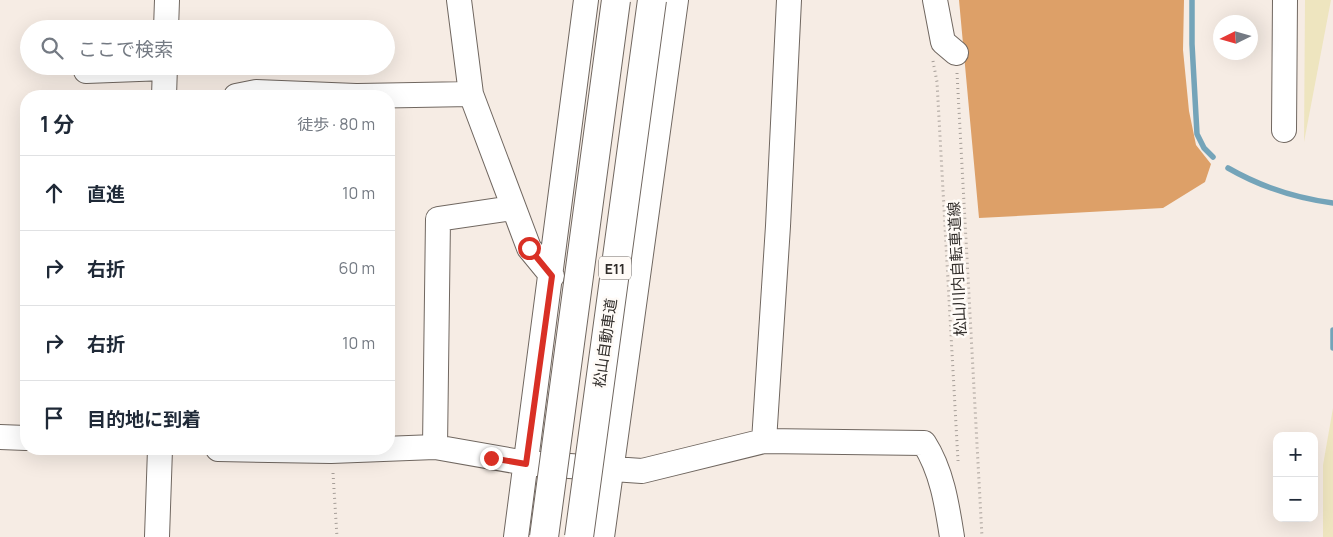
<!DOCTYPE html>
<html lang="ja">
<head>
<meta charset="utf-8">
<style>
  :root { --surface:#fff; --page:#f6f6f7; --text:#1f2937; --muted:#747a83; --line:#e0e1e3 }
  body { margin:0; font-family:Manrope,"Noto Sans JP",sans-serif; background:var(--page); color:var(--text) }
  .controls { position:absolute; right:15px; bottom:15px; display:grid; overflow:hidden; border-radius:10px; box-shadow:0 5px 20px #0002 }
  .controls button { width:45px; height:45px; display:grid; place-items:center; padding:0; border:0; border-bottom:1px solid var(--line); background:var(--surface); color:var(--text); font:25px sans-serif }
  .compass { position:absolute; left:1213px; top:15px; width:45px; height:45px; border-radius:50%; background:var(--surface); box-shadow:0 5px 20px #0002; rotate:265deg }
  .stop { position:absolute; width:15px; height:15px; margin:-11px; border:4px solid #d93025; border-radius:50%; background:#fff }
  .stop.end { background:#d93025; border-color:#fff; box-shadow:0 1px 5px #0008 }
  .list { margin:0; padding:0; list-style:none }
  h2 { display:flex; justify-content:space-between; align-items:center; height:65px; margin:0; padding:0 20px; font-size:21px }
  h2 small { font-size:16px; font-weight:400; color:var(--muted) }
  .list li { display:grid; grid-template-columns:32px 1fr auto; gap:15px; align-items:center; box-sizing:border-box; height:75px; padding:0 20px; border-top:1px solid var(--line) }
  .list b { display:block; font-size:19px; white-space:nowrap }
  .list em { font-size:16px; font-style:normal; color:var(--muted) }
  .icon { flex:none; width:28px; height:28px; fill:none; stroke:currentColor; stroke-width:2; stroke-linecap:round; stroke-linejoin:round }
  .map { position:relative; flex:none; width:1333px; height:537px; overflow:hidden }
  .search { position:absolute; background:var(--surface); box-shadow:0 5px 20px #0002; left:20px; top:20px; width:375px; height:55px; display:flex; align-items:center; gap:12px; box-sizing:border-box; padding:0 18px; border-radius:28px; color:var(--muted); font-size:19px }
  .panel { position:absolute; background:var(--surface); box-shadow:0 5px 20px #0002; left:20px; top:90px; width:375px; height:365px; border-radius:20px }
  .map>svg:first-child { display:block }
  .forest { fill:#dda068 }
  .sand { fill:#eee5bf }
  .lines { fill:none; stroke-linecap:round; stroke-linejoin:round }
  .stream { stroke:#74a4b9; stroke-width:5.5 }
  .minor-casing { stroke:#706760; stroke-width:26 }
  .path { stroke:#a69e98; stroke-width:3; stroke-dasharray:1 4; stroke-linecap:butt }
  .minor { stroke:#fff; stroke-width:24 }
  .highway-bridge-casing { stroke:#706760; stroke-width:30; stroke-linecap:butt }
  .highway-bridge { stroke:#fff; stroke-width:28 }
  .route { stroke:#d93025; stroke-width:6 }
  .labels { text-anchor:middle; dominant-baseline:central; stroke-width:5; stroke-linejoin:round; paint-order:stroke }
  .shield { fill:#fffbf7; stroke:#6f6b68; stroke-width:1 }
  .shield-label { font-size:14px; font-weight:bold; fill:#312d2a }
  .street-label { font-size:15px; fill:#312d2a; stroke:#fffbf7 }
</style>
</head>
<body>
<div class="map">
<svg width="1333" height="537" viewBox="0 0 1333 537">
  <rect width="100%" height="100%" fill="#f6ece4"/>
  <path class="forest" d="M 959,0 L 1184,0 L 1183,50 L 1189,111 L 1196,145 L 1211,164 L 1205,182 L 1163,208 L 979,218 Z"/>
  <path class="sand" d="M 1305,0 L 1331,0 L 1304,142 Z
    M 1333,408 L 1333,537 L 1323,537 L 1323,465 Z"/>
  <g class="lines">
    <path class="stream" d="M 1192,0 L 1192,44 L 1197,134 L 1204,148 L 1213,157
      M 1228,168 C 1261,187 1295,198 1333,203
      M 1333,330 L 1333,348"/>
    <defs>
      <path id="minor" d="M 459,0 L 471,94 L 529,248 L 552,276
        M 935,0 L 943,42 L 956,53
        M 166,29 L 167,0
        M 86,71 L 165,68
        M 164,96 L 165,66
        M 236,96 L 256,92 L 356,96
        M 358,96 L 471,94
        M 1284,130 L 1285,0
        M 0,437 L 26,438
        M 764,441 L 778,226 L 789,0
        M 435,447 L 438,219 L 512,208
        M 218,449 L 331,451 L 435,447 L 526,463 L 642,471 L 764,441 L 924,443 C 942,471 947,505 952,537
        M 157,537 L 160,449
        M 516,537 L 586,0
        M 602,537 L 676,0"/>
    </defs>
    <use href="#minor" class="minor-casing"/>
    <path class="path" d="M 933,61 L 937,82 L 958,461
      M 957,73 L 982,537
      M 333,473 L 337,537"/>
    <use href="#minor" class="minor"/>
    <defs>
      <path id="highway-bridge" d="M 544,537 L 616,0
        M 579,537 L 652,0"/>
    </defs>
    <use href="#highway-bridge" class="highway-bridge-casing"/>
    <use href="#highway-bridge" class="highway-bridge"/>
  </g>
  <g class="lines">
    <path class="route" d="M 491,458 L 526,464 L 552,276 L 529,248"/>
  </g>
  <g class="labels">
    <rect class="shield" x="599" y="256.5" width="32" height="23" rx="4"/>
    <g class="shield-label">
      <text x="615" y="268">E11</text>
    </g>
    <g class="street-label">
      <text transform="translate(957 269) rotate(-93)">松山川内自転車道線</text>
      <text transform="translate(605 343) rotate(-82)">松山自動車道</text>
    </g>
  </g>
</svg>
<div class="controls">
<button>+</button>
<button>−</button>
</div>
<svg class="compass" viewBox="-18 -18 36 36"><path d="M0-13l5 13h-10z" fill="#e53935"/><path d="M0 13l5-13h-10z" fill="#747a83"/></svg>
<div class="stop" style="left:529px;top:248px"></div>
<div class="stop end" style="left:491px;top:458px"></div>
<div class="search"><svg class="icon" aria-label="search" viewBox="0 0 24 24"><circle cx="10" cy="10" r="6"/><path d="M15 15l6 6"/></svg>ここで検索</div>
<section class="panel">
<h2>1 分<small>徒歩 · 80 m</small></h2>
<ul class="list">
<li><svg class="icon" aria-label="ahead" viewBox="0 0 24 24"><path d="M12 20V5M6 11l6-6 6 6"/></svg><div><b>直進</b></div><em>10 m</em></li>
<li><svg class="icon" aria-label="right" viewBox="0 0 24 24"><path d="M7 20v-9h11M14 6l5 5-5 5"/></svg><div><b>右折</b></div><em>60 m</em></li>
<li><svg class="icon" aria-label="right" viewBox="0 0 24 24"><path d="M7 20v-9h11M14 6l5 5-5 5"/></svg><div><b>右折</b></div><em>10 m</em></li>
<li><svg class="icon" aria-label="arrive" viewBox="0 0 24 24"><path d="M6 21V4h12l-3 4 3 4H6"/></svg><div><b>目的地に到着</b></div></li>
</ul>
</section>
</div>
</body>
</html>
